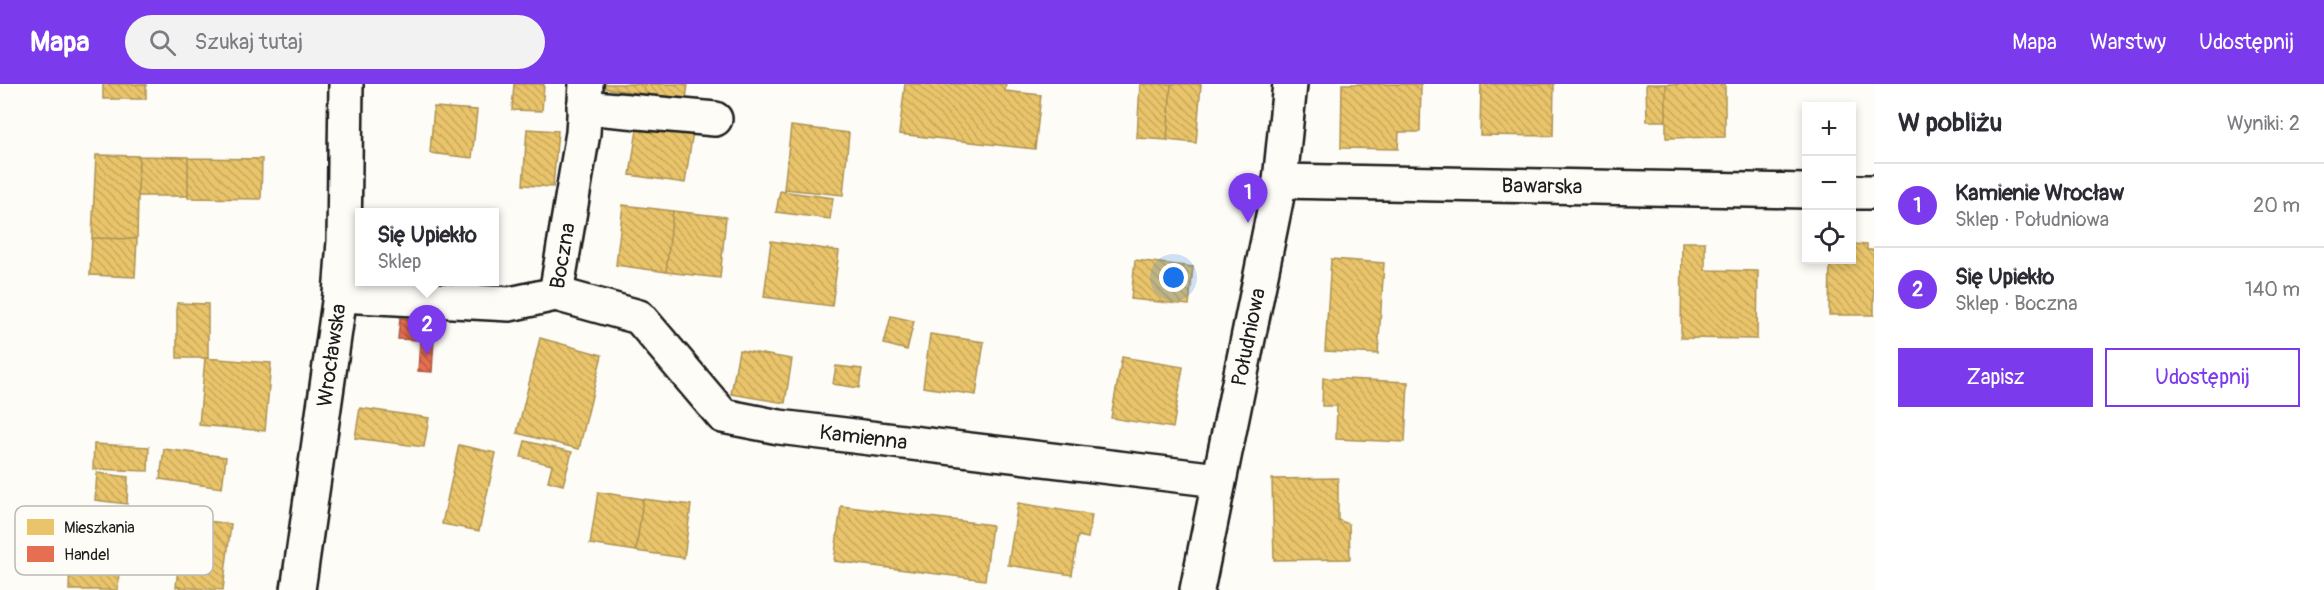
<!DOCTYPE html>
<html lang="pl">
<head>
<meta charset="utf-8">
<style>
  :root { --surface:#fff; --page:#f2f2f3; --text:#2b2b33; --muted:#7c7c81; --line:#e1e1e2; --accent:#7c3aed }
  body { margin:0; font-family:Pangolin,sans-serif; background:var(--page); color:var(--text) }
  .controls { position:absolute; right:18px; top:18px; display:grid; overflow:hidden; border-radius:0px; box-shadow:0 3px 9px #0003 }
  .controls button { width:54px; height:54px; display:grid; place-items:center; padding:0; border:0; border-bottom:2px solid var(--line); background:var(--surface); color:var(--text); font:30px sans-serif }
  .you { position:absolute; left:1174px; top:194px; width:21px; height:21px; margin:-15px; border:4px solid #fff; border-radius:50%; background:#1a73e8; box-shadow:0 0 0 9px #1a73e833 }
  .badge { display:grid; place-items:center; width:39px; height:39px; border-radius:50%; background:var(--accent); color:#fff; font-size:20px; font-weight:700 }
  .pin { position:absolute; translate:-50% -50px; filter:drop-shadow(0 2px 3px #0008) }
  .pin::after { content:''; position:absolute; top:32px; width:21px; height:18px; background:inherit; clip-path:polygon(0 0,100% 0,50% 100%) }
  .popup { position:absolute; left:355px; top:124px; width:144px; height:78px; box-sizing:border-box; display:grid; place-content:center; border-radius:0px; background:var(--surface); filter:drop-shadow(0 2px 4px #0005); font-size:20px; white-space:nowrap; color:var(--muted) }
  .popup b { font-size:22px; color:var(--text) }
  .popup::after { content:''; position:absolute; left:50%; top:100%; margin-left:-12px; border:12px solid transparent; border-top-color:var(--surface) }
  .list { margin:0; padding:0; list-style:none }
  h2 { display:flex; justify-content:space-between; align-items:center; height:78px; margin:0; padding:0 24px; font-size:26px }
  h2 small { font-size:20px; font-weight:400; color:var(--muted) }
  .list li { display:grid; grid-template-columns:39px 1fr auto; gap:18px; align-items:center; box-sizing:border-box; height:84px; padding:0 24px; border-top:2px solid var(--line) }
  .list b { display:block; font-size:22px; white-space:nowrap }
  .list p { margin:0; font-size:20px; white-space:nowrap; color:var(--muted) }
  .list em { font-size:20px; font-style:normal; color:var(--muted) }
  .actions { display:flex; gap:12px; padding:18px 24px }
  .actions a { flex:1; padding:14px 0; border:2px solid var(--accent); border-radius:0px; text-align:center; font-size:21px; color:var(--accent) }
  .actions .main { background:var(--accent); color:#fff }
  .icon { flex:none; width:33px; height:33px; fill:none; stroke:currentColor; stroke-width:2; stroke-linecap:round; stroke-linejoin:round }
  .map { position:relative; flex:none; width:1874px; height:506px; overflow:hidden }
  header { display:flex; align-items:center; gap:36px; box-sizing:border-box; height:84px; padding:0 30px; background:var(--accent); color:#fff }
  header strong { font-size:28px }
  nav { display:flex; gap:33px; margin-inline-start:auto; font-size:21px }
  .search { width:420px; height:54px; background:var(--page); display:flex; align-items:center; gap:15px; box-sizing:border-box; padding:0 21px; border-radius:33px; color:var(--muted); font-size:22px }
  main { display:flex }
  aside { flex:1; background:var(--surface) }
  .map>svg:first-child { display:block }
  .homes { fill:url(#homes-back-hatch); stroke:#ac9253; stroke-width:1.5 }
  .shops { fill:url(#shops-back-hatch); stroke:#aa5641; stroke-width:1.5 }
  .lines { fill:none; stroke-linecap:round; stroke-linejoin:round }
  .minor-casing { stroke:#1c1c1c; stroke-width:38 }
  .minor { stroke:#fdfcf7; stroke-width:33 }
  .labels { text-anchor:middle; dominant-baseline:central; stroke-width:6; stroke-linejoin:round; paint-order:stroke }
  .street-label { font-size:21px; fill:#1c1c1c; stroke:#fdfcf7 }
  .key { fill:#fdfcf7; stroke:#bab9b5; stroke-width:1.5 }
  .key-label { font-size:16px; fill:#1c1c1c }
</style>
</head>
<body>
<header>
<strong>Mapa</strong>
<div class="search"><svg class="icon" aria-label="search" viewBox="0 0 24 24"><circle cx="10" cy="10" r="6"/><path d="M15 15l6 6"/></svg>Szukaj tutaj</div>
<nav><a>Mapa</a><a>Warstwy</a><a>Udostępnij</a></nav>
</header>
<main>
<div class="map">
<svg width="1874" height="506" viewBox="0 0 1874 506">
  <defs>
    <pattern id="homes-back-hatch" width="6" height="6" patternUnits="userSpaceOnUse" patternTransform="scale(1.5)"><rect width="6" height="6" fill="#e9c46a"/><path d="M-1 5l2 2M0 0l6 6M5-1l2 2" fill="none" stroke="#c7a85b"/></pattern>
    <pattern id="shops-back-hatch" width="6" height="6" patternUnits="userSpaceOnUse" patternTransform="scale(1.5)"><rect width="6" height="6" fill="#e76f51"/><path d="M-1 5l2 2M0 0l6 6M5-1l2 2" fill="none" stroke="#ba5a42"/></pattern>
  </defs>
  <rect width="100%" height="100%" fill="#fdfcf7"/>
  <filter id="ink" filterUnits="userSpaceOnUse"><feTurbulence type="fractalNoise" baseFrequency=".0167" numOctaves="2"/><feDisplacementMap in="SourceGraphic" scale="12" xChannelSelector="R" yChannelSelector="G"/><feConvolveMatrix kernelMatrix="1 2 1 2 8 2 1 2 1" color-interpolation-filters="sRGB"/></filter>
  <g filter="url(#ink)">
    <path class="homes" d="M 103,0 L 146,0 L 146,15 L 103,15 Z
      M 514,0 L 544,0 L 542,27 L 512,26 Z
      M 598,0 L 645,0 L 643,10 L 597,3 Z
      M 645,0 L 688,0 L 686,15 L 643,10 Z
      M 905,0 L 1006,0 L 1005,7 L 1041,11 L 1035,65 L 899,50 Z
      M 1140,0 L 1171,0 L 1167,56 L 1137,54 Z
      M 1171,0 L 1201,0 L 1196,59 L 1167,56 Z
      M 1342,0 L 1421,0 L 1420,48 L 1399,48 L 1398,65 L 1341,64 Z
      M 1481,0 L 1554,0 L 1553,52 L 1480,51 Z
      M 1646,0 L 1666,0 L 1666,37 L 1647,37 Z
      M 1666,0 L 1725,0 L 1725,53 L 1666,54 Z
      M 434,23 L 477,26 L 472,74 L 430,69 Z
      M 638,39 L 693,47 L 685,99 L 630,91 Z
      M 791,42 L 849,49 L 843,111 L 784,105 Z
      M 527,45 L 558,47 L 553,103 L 523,101 Z
      M 96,71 L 139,72 L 137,155 L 92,154 Z
      M 139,72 L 188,73 L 188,112 L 138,112 Z
      M 188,74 L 262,75 L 261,115 L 188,114 Z
      M 780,107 L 833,114 L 830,135 L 776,128 Z
      M 623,121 L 673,127 L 666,188 L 616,181 Z
      M 673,127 L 726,133 L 720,194 L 666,188 Z
      M 92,154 L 137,155 L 135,193 L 90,191 Z
      M 771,157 L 839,167 L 832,222 L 764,213 Z
      M 1682,158 L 1705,158 L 1705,186 L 1758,187 L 1757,255 L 1681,254 Z
      M 1852,160 L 1867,161 L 1867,166 L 1874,166 L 1874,231 L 1829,231 L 1830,176 L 1852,176 Z
      M 1331,175 L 1384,179 L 1378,270 L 1325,267 Z
      M 1135,176 L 1193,183 L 1189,221 L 1131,215 Z
      M 177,219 L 208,220 L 208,274 L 177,274 Z
      M 891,232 L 914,237 L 907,266 L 884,260 Z
      M 930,250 L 984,258 L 976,311 L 923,303 Z
      M 540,254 L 602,271 L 579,365 L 517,349 Z
      M 739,266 L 792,275 L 785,319 L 731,310 Z
      M 1122,273 L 1183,283 L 1173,344 L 1111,334 Z
      M 205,274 L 271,279 L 265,347 L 199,341 Z
      M 836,282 L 862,285 L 859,304 L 833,300 Z
      M 1323,294 L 1408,298 L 1405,358 L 1336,355 L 1337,322 L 1322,322 Z
      M 360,324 L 429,334 L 424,363 L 355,354 Z
      M 525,357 L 572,368 L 563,401 L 548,397 L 552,381 L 521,373 Z
      M 94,360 L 149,363 L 148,387 L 93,385 Z
      M 459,361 L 496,369 L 479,447 L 442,440 Z
      M 164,365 L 226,373 L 222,404 L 160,395 Z
      M 97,389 L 128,393 L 127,420 L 95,416 Z
      M 1338,394 L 1338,436 L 1349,440 L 1350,475 L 1274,476 L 1272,395 Z
      M 598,408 L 643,415 L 636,467 L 590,460 Z
      M 643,415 L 691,421 L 684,474 L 636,467 Z
      M 1018,419 L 1092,431 L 1088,454 L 1078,452 L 1072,491 L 1008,481 Z
      M 841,422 L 992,441 L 985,496 L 834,477 Z
      M 183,434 L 231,440 L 223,506 L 176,503 Z
      M 70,476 L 119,481 L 118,506 L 69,506 Z"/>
    <path class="shops" d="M 400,234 L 435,236 L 432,288 L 418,287 L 420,256 L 398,255 Z"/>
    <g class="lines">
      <defs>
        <g id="minor">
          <path d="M 584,23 L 715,35"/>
          <path id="s1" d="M 1280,97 L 1806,107"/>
          <path d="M 1852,108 L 1874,108"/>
          <path id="s2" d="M 556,210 L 639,233 L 723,332 L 779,343 L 1218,396"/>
          <path id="s3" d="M 340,211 L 510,220 L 556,210 L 583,49 L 586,0"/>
          <path id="s4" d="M 298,506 L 340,211 L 344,157 L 346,0"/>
          <path id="s5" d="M 1197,506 L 1280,97 L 1290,0"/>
        </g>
      </defs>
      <use href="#minor" class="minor-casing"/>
      <use href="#minor" class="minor"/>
    </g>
  </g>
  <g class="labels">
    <g class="street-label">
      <text stroke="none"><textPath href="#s1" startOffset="262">Bawarska</textPath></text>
      <text stroke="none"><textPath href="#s3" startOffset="256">Boczna</textPath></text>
      <text stroke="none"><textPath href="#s5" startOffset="258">Południowa</textPath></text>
      <text stroke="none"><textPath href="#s4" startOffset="237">Wrocławska</textPath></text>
      <text stroke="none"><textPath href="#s2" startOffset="358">Kamienna</textPath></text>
    </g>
  </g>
  <rect x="15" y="422" width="198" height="69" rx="9" class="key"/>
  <rect x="27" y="435" width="27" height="16" fill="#e9c46a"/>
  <rect x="27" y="462" width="27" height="16" fill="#e76f51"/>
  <g class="key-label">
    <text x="64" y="449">Mieszkania</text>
    <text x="64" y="476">Handel</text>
  </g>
</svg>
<div class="controls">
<button>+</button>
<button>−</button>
<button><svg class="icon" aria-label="locate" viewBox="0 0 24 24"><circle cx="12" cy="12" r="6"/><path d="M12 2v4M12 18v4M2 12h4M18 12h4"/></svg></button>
</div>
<div class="you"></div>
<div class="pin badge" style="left:1248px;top:139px">1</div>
<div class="pin badge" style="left:427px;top:271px">2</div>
<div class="popup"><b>Się Upiekło</b>Sklep</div>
</div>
<aside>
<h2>W pobliżu<small>Wyniki: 2</small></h2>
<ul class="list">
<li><span class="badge">1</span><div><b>Kamienie Wrocław</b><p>Sklep · Południowa</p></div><em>20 m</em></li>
<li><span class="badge">2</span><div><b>Się Upiekło</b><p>Sklep · Boczna</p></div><em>140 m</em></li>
</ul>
<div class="actions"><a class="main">Zapisz</a><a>Udostępnij</a></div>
</aside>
</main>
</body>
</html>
